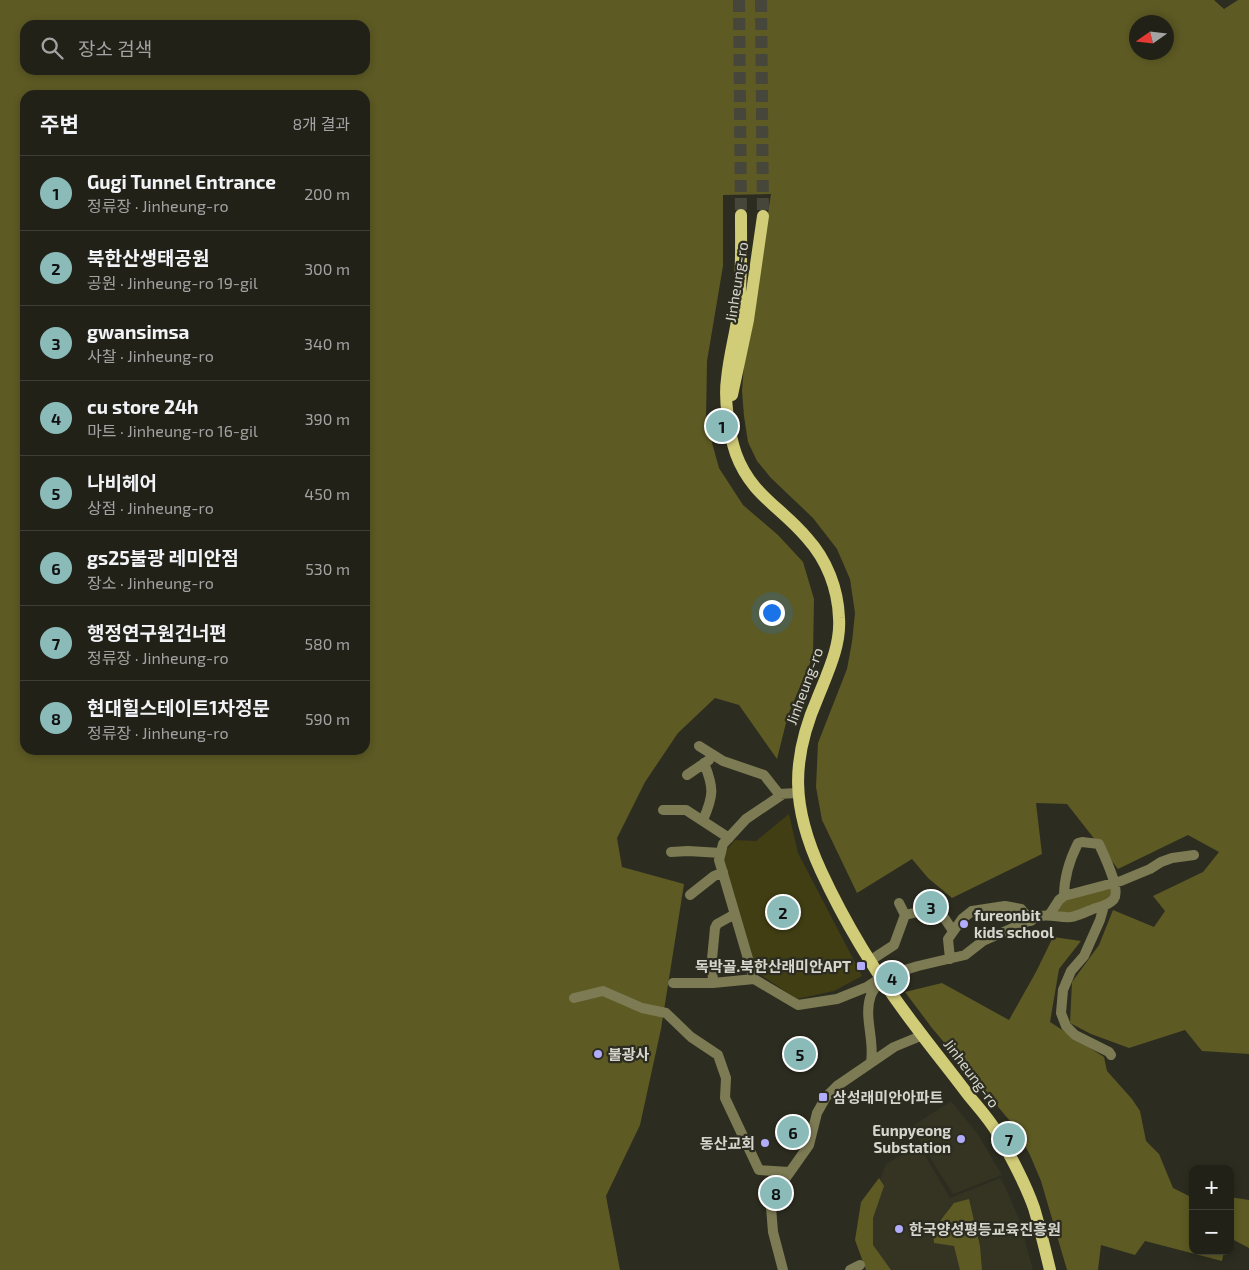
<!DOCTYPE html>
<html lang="ko">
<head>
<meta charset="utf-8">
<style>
  :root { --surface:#212118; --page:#292921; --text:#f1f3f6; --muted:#a2a3a2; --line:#3e3e37; --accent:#8bbbb9 }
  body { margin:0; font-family:"Exo 2","Noto Sans KR",sans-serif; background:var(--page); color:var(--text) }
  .controls { position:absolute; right:15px; bottom:15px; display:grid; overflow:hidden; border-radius:10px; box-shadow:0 2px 8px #0003 }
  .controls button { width:45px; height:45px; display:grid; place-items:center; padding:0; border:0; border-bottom:1px solid var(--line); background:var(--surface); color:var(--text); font:25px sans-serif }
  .compass { position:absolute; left:1129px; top:15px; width:45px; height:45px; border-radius:50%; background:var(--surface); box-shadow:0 2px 8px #0003; rotate:256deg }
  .you { position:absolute; left:771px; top:612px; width:18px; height:18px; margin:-12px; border:4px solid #fff; border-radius:50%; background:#1a73e8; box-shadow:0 0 0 8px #1a73e833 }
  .badge { display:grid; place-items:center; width:32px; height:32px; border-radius:50%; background:var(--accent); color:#111; font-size:16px; font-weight:700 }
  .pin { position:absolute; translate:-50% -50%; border:2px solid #fff; box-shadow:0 1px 5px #0006 }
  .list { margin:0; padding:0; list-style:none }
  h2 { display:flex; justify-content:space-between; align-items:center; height:65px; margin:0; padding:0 20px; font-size:21px }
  h2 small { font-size:16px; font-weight:400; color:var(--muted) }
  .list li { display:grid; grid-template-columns:32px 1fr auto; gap:15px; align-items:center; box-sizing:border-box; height:75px; padding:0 20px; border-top:1px solid var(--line) }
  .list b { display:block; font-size:19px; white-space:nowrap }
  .list p { margin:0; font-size:16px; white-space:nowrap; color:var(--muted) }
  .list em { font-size:16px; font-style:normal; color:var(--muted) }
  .icon { flex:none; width:28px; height:28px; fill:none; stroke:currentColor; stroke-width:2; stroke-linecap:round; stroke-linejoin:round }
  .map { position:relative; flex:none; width:1249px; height:1270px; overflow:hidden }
  .search { position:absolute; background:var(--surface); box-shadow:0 2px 8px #0003; left:20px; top:20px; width:350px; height:55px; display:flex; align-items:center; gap:12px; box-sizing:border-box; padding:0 18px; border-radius:15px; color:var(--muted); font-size:19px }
  .panel { position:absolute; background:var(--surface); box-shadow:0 2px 8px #0003; left:20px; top:90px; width:350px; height:665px; border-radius:15px }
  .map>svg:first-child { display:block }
  .built { fill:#353422 }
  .green { fill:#413e14 }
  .forest { fill:#5d5a24; fill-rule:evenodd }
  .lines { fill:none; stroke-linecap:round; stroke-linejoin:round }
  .major-tunnel { stroke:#46463a; stroke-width:12; stroke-dasharray:12 6; stroke-linecap:butt }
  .minor { stroke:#7d7b54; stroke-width:10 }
  .major { stroke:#d1cc78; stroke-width:12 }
  .poi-dot { fill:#b1adfa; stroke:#2c2c20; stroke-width:2 }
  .labels { text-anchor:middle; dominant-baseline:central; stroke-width:4.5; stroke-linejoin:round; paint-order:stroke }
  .street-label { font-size:15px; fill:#d6d6cf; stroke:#2c2c20 }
  .poi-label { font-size:15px; font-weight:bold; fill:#d6d6cf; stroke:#2c2c20; text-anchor:start }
</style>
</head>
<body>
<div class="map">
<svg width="1249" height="1270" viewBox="0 0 1249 1270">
  <rect width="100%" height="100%" fill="#2c2c20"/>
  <path class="built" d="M 951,1101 L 977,1133 L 1002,1175 L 953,1194 L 911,1127 Z
    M 919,1145 L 950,1198 L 1000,1178 L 1004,1184 L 1019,1219 L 1033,1270 L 887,1270 L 869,1249 L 869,1209 L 886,1164 Z"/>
  <path class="green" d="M 789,814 L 798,853 L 862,976 L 834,991 L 797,999 L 752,969 L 722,855 L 735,840 L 756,841 Z"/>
  <path class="forest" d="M 0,0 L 1214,0 L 1224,9 L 1238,0 L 1249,0 L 1249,1054 L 1202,1051 L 1185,1030 L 1129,1048 L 1091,1034 L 1070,1023 L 1072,982 L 1099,945 L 1113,910 L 1154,927 L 1165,911 L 1153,896 L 1203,872 L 1219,852 L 1188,835 L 1118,869 L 1067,804 L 1036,803 L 1042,854 L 952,898 L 928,878 L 912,859 L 857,893 L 822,820 L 816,787 L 818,743 L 847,669 L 852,642 L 855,613 L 850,579 L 837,549 L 813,518 L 771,478 L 757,461 L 748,442 L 744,416 L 742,391 L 744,364 L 771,194 L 723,195 L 723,266 L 707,361 L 706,421 L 719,468 L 743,505 L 778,535 L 803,562 L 814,599 L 813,656 L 788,715 L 777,759 L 739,705 L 715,698 L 678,733 L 645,782 L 617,838 L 622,867 L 684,884 L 661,1029 L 640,1125 L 606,1196 L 620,1270 L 0,1270 ZM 1136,22 L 1166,22 L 1166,52 L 1136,52 ZM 25,25 L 365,25 L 365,70 L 25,70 ZM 25,95 L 365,95 L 365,750 L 25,750 Z
    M 1111,886 L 1112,895 L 1107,900 L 1068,916 L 1055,914 L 1065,898 Z
    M 1053,937 L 1081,941 L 1059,969 L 1050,1022 L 1104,1057 L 1107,1071 L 1132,1099 L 1140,1111 L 1146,1141 L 1159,1154 L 1173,1188 L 1189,1196 L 1193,1197 L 1193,1251 L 1224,1251 L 1222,1261 L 1145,1241 L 1135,1255 L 1101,1245 L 1098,1270 L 1067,1270 L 1041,1181 L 1030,1155 L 1015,1127 L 932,1028 L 905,992 L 942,983 L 1009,1020 L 1036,972 Z
    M 879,1178 L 884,1186 L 873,1218 L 873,1245 L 891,1270 L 866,1270 L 855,1240 L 861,1202 Z
    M 1230,1197 L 1249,1200 L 1249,1248 L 1230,1238 Z
    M 969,1199 L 980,1246 L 982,1270 L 960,1270 L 954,1246 L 934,1243 L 933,1230 L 954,1203 Z"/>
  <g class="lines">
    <path class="major-tunnel" d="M 739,0 L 741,215
      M 761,0 L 763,216"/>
    <path class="minor" d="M 699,746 L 723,761 L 764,775 L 779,794 L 797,793
      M 687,775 L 709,760
      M 663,810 L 686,810 L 729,838
      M 703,820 C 714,795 714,788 704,763
      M 671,852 L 688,851 L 721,853
      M 690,895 L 714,876 L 723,872
      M 1064,896 L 1121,881 L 1150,869 L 1161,862 L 1172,858 L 1194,855
      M 899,903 L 905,915 L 931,909 L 939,910 L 953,931
      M 1104,906 L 1100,920 L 1084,956 L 1071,971 L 1063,990 L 1061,1013 L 1066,1026 L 1075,1035 L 1109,1052 L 1111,1055
      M 950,959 L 948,939 L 962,919 L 972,911 L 1005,906 L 1021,909 L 1031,921
      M 871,960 L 894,945 L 905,915
      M 754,979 L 719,860 L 723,844 L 746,819 L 783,794
      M 673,983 L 713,983 L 754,979 L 798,1005 L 837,999 L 867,987 L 882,977 L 918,966 L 965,955 L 983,941 L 1040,916 C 1051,914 1060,918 1071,917 C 1078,916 1086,912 1093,909 C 1100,907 1109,905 1114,899 C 1121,889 1104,856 1099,844 L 1082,842 L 1078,843 C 1069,861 1064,877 1064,896 L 1059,900 L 1050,914
      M 713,983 L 712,959 L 715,928 L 717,924 L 735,914
      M 574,998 L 603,991 L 642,1008 L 666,1013 L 691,1037 L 718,1055 L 726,1078 L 725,1098 L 759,1170 L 789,1172
      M 871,1062 C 875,1040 863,1016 871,995 C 873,990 877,986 879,981
      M 783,1270 L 773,1232 L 771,1207 L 785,1179 L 809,1145 L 817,1113 L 826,1097 L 837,1086 L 894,1047 L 923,1035
      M 850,1270 L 860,1265"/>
    <path class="major" d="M 741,215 C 741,249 742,282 738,315 C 735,336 729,357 727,379 C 724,399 729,434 736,454 C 751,495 781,507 807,538 C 827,560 838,589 839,618 C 841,645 828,672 818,697 C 790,761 792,808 821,871 C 846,925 880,980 916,1027 C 933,1050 952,1073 969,1096 C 979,1108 990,1120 998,1134 C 1011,1157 1025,1182 1034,1208 C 1040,1228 1045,1249 1050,1270
      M 732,395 L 748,320 L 763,216"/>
  </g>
  <g class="poi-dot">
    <circle cx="964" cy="924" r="5"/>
    <rect x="856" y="961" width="10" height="10" rx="2.5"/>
    <circle cx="598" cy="1054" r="5"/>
    <rect x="818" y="1092" width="10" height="10" rx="2.5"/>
    <circle cx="961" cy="1139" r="5"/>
    <circle cx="765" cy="1143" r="5"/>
    <circle cx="899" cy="1229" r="5"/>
  </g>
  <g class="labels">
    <g class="street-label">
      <text transform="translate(736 282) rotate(-81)">Jinheung-ro</text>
      <text transform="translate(804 686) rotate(-70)">Jinheung-ro</text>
      <text transform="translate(972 1073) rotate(53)">Jinheung-ro</text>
    </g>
    <g class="poi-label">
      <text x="974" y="915">fureonbit<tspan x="974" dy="17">kids school</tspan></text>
      <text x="851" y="966" text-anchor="end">독박골.북한산래미안APT</text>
      <text x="608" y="1054">불광사</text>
      <text x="833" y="1097">삼성래미안아파트</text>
      <text x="951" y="1130" text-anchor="end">Eunpyeong<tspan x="951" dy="17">Substation</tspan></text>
      <text x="755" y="1143" text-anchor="end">동산교회</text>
      <text x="909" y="1229">한국양성평등교육진흥원</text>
    </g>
  </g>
</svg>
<div class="controls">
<button>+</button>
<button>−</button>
</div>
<svg class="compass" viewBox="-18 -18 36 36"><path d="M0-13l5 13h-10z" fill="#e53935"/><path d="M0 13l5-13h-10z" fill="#a2a3a2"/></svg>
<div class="you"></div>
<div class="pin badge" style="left:722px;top:426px">1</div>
<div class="pin badge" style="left:783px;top:912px">2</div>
<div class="pin badge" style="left:931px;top:907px">3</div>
<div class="pin badge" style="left:892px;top:978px">4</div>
<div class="pin badge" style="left:800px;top:1054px">5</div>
<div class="pin badge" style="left:793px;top:1132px">6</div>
<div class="pin badge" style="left:1009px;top:1139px">7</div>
<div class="pin badge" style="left:776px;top:1193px">8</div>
<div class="search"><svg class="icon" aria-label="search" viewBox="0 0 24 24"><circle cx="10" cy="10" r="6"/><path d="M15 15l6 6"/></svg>장소 검색</div>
<section class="panel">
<h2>주변<small>8개 결과</small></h2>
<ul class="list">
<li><span class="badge">1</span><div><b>Gugi Tunnel Entrance</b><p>정류장 · Jinheung-ro</p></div><em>200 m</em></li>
<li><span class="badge">2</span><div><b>북한산생태공원</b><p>공원 · Jinheung-ro 19-gil</p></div><em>300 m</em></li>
<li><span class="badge">3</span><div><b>gwansimsa</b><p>사찰 · Jinheung-ro</p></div><em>340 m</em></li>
<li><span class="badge">4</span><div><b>cu store 24h</b><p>마트 · Jinheung-ro 16-gil</p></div><em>390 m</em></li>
<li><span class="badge">5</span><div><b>나비헤어</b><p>상점 · Jinheung-ro</p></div><em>450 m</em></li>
<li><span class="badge">6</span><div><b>gs25불광 레미안점</b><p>장소 · Jinheung-ro</p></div><em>530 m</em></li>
<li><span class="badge">7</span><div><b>행정연구원건너편</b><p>정류장 · Jinheung-ro</p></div><em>580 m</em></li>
<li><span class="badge">8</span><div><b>현대힐스테이트1차정문</b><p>정류장 · Jinheung-ro</p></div><em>590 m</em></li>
</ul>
</section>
</div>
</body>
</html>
